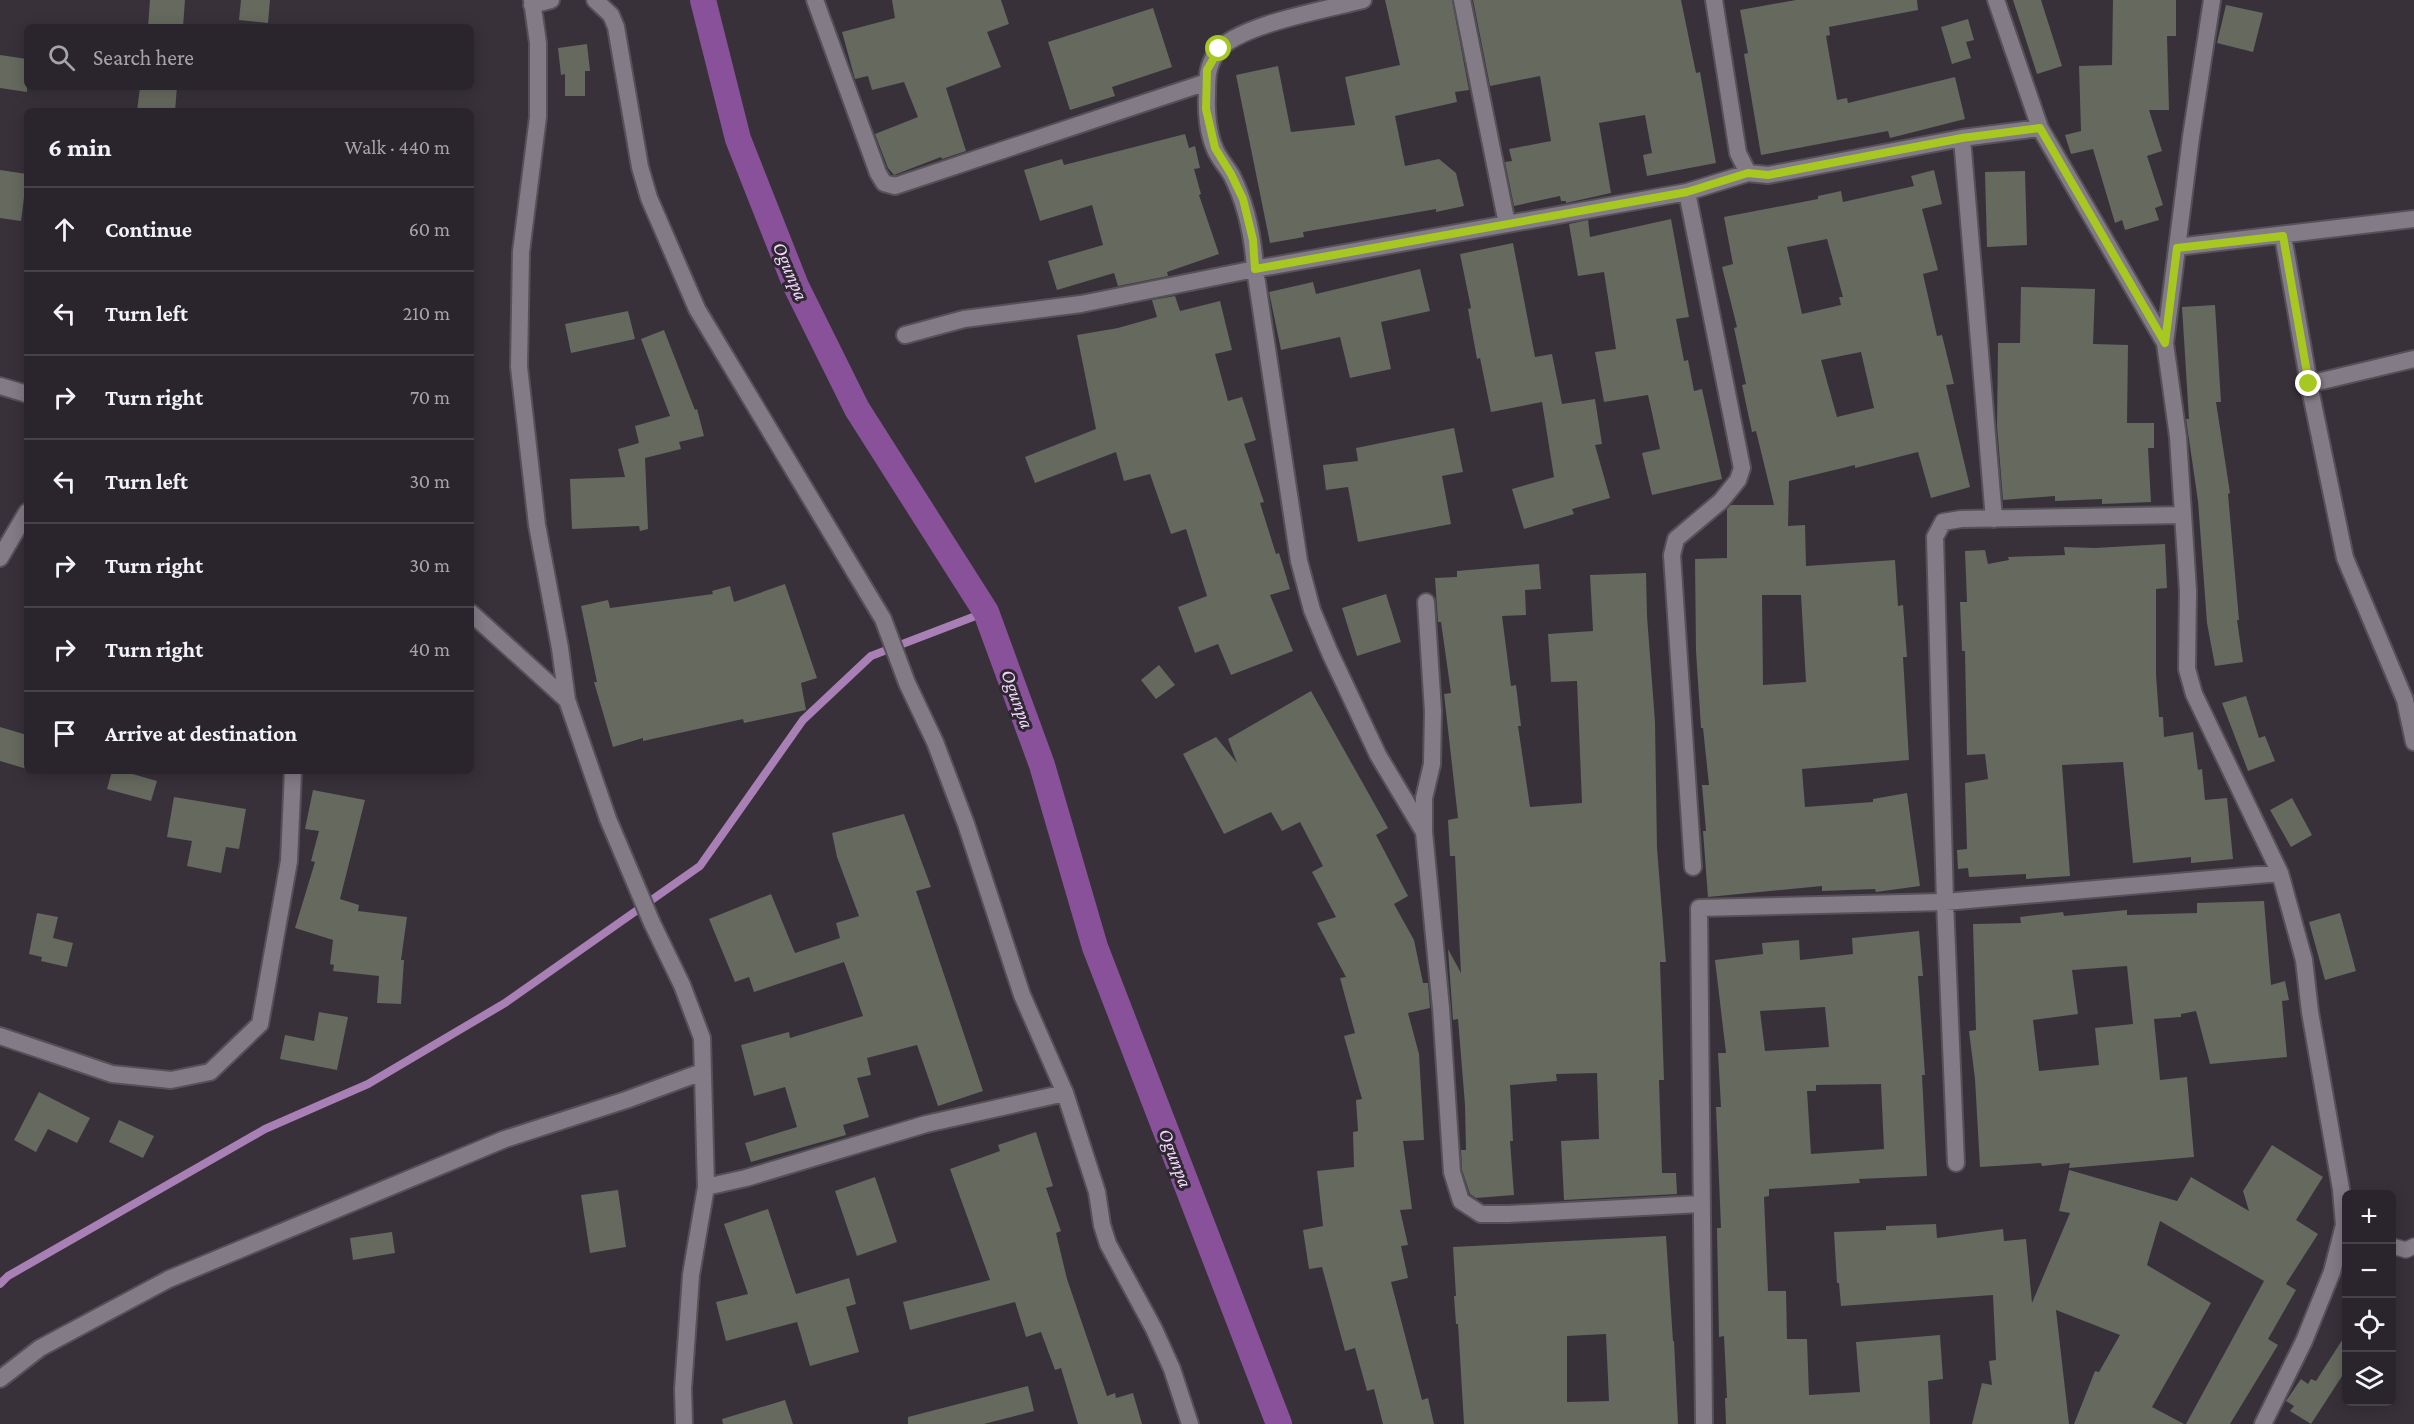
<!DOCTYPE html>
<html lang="en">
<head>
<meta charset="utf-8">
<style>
  :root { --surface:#2a252c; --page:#322d34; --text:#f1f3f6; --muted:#a5a5a9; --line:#464248 }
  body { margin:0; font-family:"Crimson Pro",serif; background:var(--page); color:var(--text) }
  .controls { position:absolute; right:18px; bottom:18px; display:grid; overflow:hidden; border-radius:9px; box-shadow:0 3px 15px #0003 }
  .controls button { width:54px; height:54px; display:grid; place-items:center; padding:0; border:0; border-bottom:2px solid var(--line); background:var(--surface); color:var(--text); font:30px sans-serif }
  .stop { position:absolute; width:18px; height:18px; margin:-14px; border:4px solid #a7c820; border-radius:50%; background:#fff }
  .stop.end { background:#a7c820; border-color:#fff; box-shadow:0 2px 6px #0008 }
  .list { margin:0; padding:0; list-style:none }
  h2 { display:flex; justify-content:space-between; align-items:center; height:78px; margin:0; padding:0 24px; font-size:26px }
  h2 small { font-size:20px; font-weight:400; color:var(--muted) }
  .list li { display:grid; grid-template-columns:39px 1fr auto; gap:18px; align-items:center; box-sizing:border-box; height:84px; padding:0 24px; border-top:2px solid var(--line) }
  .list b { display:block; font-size:22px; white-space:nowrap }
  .list em { font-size:20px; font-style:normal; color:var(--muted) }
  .icon { flex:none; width:33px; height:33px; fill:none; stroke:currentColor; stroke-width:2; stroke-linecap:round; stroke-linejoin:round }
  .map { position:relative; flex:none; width:2414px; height:1424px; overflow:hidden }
  .search { position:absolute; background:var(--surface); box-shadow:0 3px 15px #0003; left:24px; top:24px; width:450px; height:66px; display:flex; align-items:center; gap:15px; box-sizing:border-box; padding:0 21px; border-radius:9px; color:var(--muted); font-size:22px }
  .panel { position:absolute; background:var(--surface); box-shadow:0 3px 15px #0003; left:24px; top:108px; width:450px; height:666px; border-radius:9px }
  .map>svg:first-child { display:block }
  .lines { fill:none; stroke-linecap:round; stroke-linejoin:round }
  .stream { stroke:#a980b5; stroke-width:8 }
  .canal { stroke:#89519a; stroke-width:26 }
  .building { fill:#65695e; fill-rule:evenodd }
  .service-casing { stroke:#565158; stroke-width:18 }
  .minor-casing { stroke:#565158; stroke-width:20 }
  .service { stroke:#837c86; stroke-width:15 }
  .minor { stroke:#837c86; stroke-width:16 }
  .route { stroke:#a7c820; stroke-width:8 }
  .labels { text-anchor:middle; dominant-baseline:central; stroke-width:6; stroke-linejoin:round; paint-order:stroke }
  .water-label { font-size:20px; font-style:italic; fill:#f2d4fc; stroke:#2e2830 }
</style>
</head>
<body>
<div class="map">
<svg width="2414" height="1424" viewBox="0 0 2414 1424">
  <rect width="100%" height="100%" fill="#38313a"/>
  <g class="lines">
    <path class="stream" d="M 0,1284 L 8,1276 L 265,1129 L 368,1084 L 505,1003 L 700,866 L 803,720 L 871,656 L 986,612"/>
    <path class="canal" d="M 703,0 L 738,139 L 796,286 L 857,409 L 986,612 L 1042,765 L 1095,947 L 1279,1424"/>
  </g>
  <path class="building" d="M 150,0 L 185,0 L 183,27 L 148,27 Z
    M 241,0 L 270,0 L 268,23 L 239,20 Z
    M 892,0 L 1001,0 L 1009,24 L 987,32 L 1001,67 L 946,88 L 966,151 L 942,159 L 941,157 L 894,175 L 888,168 L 875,134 L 918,117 L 904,82 L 872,90 L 868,76 L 855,79 L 842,32 L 895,18 Z
    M 1385,0 L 1452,0 L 1469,90 L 1455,92 L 1457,102 L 1395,116 L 1405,166 L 1439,159 L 1456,173 L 1464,206 L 1436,212 L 1436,209 L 1303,232 L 1304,237 L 1270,243 L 1236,75 L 1278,66 L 1291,132 L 1355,125 L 1345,77 L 1400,65 Z
    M 1473,0 L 1681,0 L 1696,73 L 1700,72 L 1716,163 L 1647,176 L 1643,155 L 1652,153 L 1645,115 L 1599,123 L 1611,193 L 1566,203 L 1566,201 L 1561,201 L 1560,196 L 1514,206 L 1505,162 L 1512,161 L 1509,149 L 1551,141 L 1540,76 L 1490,86 Z
    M 1796,0 L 1917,0 L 1918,10 L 1829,27 L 1830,35 L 1826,36 L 1837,100 L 1847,98 L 1848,103 L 1955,77 L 1965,119 L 1890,138 L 1888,131 L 1761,155 L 1744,54 L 1748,53 L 1740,10 Z
    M 2013,0 L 2041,0 L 2062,66 L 2037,74 Z
    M 2113,0 L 2176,0 L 2176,36 L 2167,36 L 2169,110 L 2149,110 L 2162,151 L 2147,156 L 2163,205 L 2155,208 L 2159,220 L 2125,230 L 2122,220 L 2115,223 L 2093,149 L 2071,154 L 2065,135 L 2081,131 L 2079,66 L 2112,65 Z
    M 2226,5 L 2263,13 L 2253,52 L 2217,43 Z
    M 1153,8 L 1172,67 L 1112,87 L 1115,96 L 1070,110 L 1048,42 Z
    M 1968,19 L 1974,40 L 1966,42 L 1971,58 L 1952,64 L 1941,27 Z
    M 587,44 L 590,71 L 585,71 L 585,96 L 565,96 L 565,74 L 561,75 L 558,48 Z
    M 0,55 L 27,59 L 27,92 L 0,88 Z
    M 140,87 L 177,87 L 175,111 L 137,111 Z
    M 1185,134 L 1189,148 L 1195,146 L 1200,168 L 1194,169 L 1201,194 L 1199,195 L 1219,254 L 1167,272 L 1168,276 L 1118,286 L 1114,273 L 1057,290 L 1048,261 L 1103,245 L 1092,205 L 1040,221 L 1024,170 L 1062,159 L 1064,165 Z
    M 0,170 L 27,174 L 21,221 L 0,218 Z
    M 1934,170 L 1942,204 L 1922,209 L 1938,270 L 1923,274 L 1937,336 L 1942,335 L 1954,384 L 1946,385 L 1970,487 L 1931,498 L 1918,452 L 1855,468 L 1855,465 L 1789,481 L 1788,526 L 1805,525 L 1806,566 L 1895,560 L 1898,606 L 1903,605 L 1907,657 L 1903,657 L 1909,760 L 1802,769 L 1805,807 L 1873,802 L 1873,799 L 1907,793 L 1920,886 L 1876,892 L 1875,889 L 1822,891 L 1822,886 L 1708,897 L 1703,831 L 1706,831 L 1702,785 L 1709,785 L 1703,728 L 1701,728 L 1696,651 L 1695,559 L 1727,558 L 1727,509 L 1731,505 L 1774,505 L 1756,431 L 1752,432 L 1742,385 L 1746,384 L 1734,328 L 1737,327 L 1722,267 L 1733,264 L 1724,217 L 1818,199 L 1818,196 L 1841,191 L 1843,202 L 1914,186 L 1911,176 ZM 1827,239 L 1843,297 L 1839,297 L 1841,305 L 1802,314 L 1787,247 ZM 1861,352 L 1874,408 L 1837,417 L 1821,360 ZM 1762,595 L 1801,595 L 1806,682 L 1763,685 Z
    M 2025,171 L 2027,245 L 1987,247 L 1985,172 Z
    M 1671,219 L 1689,317 L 1676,319 L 1684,361 L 1688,360 L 1694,391 L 1702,389 L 1722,479 L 1652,495 L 1642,453 L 1660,449 L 1648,395 L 1604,402 L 1595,352 L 1616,349 L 1604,272 L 1578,276 L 1569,224 L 1588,220 L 1590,237 Z
    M 1513,243 L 1535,357 L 1552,354 L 1562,404 L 1595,399 L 1602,444 L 1595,445 L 1610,498 L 1572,509 L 1574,514 L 1524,529 L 1512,489 L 1554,477 L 1542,402 L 1491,412 L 1480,358 L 1477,359 L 1468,309 L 1471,308 L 1460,254 Z
    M 1420,269 L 1430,311 L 1381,322 L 1391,369 L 1350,378 L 1340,337 L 1281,350 L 1269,292 L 1313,282 L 1316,294 Z
    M 2021,287 L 2095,289 L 2093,344 L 2128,345 L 2127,423 L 2154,423 L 2154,448 L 2148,448 L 2151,502 L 2102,504 L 2102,499 L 2055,501 L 2055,496 L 2003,500 L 1997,426 L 1998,343 L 2020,343 Z
    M 1175,296 L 1180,311 L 1220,301 L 1232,350 L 1215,354 L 1228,401 L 1242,397 L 1256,440 L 1244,444 L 1264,502 L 1260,503 L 1276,554 L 1279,553 L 1290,589 L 1270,595 L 1293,651 L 1231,675 L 1218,644 L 1195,653 L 1178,607 L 1207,596 L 1186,529 L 1171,534 L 1150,474 L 1124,481 L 1116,452 L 1035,483 L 1025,457 L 1096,429 L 1077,335 L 1118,328 L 1157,317 L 1152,300 Z
    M 2215,305 L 2221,402 L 2216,402 L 2230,493 L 2228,494 L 2239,620 L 2237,620 L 2243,662 L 2215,666 L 2207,623 L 2198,501 L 2186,419 L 2189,419 L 2182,307 Z
    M 628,311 L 635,339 L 571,353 L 565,324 Z
    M 664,330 L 695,410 L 697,409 L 704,436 L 679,442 L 681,449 L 645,458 L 648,529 L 640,531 L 639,526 L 572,529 L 570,479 L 625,477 L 618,449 L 639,443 L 635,426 L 670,416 L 641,339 Z
    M 1454,428 L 1463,472 L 1442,476 L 1451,524 L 1358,542 L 1348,487 L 1326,490 L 1323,465 L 1358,461 L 1356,448 Z
    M 2165,544 L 2167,588 L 2156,589 L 2156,674 L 2159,717 L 2163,717 L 2164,737 L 2193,732 L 2198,770 L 2202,769 L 2205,800 L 2227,798 L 2233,859 L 2191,863 L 2191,857 L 2133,863 L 2123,762 L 2062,765 L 2070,876 L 2026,879 L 2026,874 L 1969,877 L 1968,868 L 1958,869 L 1957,850 L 1967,849 L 1965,783 L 1988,779 L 1985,754 L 1967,755 L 1965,651 L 1962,651 L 1960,602 L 1967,602 L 1965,551 L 1985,550 L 1988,564 L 2009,560 L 2008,557 L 2065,555 L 2064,547 L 2095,548 Z
    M 1539,564 L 1541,589 L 1525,590 L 1526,615 L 1502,616 L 1511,686 L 1516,685 L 1521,726 L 1518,726 L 1530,807 L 1582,803 L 1577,681 L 1551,682 L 1548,634 L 1593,631 L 1590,575 L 1646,573 L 1647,616 L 1655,722 L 1657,848 L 1666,962 L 1660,962 L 1664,1080 L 1659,1080 L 1662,1173 L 1676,1173 L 1677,1194 L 1564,1200 L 1561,1141 L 1599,1139 L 1597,1073 L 1556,1074 L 1557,1081 L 1510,1085 L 1513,1141 L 1510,1141 L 1514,1195 L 1476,1198 L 1470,1194 L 1462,1170 L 1461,1150 L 1466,1150 L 1465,1105 L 1458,1019 L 1453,1020 L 1448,949 L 1461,973 L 1455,856 L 1450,856 L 1448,820 L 1458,818 L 1444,694 L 1451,693 L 1441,622 L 1438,622 L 1435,578 L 1457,577 L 1457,571 Z
    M 785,584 L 817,678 L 801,683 L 806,710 L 744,723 L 743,719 L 643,741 L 643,738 L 613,747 L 594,682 L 597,682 L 581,606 L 608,600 L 610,608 L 713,594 L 712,591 L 730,586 L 734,602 Z
    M 1386,594 L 1401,642 L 1357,656 L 1342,608 Z
    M 1159,665 L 1175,685 L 1156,699 L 1141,680 Z
    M 1311,691 L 1388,828 L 1376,835 L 1408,896 L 1394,904 L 1414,940 L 1423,983 L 1428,983 L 1430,1008 L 1408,1013 L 1419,1054 L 1424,1140 L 1403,1141 L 1412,1209 L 1400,1210 L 1408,1245 L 1401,1246 L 1408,1278 L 1391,1282 L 1422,1400 L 1428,1398 L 1434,1424 L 1383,1424 L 1374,1389 L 1367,1391 L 1355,1348 L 1345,1351 L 1322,1267 L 1309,1269 L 1303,1230 L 1323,1226 L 1317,1171 L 1354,1167 L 1353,1132 L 1358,1131 L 1356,1100 L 1362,1099 L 1344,1036 L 1355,1033 L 1340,978 L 1346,977 L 1317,923 L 1336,917 L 1312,872 L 1323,866 L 1300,822 L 1282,831 L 1271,812 L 1224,834 L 1183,754 L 1216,737 L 1237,763 L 1228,739 Z
    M 2246,696 L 2259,738 L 2265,736 L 2275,761 L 2248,771 L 2222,703 Z
    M 0,727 L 27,735 L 27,769 L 0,761 Z
    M 112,771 L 122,771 L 157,781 L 151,801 L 107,789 Z
    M 313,790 L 365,800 L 340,899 L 359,905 L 358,911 L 407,917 L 401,960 L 404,960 L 401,1004 L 377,1003 L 379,976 L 333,971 L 334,965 L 330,964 L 333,940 L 295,928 L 315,862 L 311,861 L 319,831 L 305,829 Z
    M 174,797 L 246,809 L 239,849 L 226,847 L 221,873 L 187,866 L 192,841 L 167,837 Z
    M 2292,798 L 2312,835 L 2291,847 L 2270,810 Z
    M 904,814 L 931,887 L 916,891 L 983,1091 L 938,1106 L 917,1045 L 867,1058 L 871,1075 L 857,1078 L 869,1117 L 843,1125 L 846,1135 L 751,1162 L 745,1143 L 797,1127 L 785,1087 L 754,1096 L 741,1045 L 789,1032 L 790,1038 L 863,1016 L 844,962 L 754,992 L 749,977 L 735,982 L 709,919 L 771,894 L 795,953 L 840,938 L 836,923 L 859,916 L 837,857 L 832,833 Z
    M 2264,901 L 2271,985 L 2285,981 L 2289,1000 L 2282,1001 L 2287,1057 L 2210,1064 L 2196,1011 L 2181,1014 L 2181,1017 L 2154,1019 L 2160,1080 L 2187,1077 L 2194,1157 L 2069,1168 L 2070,1163 L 2042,1166 L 2041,1163 L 1980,1167 L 1975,1079 L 1969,1031 L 1976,1030 L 1973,924 L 2021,923 L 2020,917 L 2063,912 L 2064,916 L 2127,910 L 2127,915 L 2197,913 L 2197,903 ZM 2127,966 L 2133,1024 L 2095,1028 L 2099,1065 L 2039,1071 L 2033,1020 L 2078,1014 L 2072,970 Z
    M 37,913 L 58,917 L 53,938 L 73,943 L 67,967 L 41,961 L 42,957 L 29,954 Z
    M 2340,913 L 2356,971 L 2325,980 L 2309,922 Z
    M 1919,931 L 1923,976 L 1918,976 L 1925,1075 L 1922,1075 L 1927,1176 L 1859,1179 L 1860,1183 L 1769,1189 L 1769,1196 L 1764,1197 L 1768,1291 L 1786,1291 L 1787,1339 L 1807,1339 L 1809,1395 L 1860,1392 L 1856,1342 L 1940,1335 L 1943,1379 L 1928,1381 L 1930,1424 L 1726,1424 L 1725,1398 L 1727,1398 L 1724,1336 L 1719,1337 L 1717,1228 L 1721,1228 L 1716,1107 L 1721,1107 L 1718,1053 L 1726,1053 L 1715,960 L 1763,954 L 1762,943 L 1799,940 L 1800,960 L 1853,954 L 1852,938 ZM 1825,1007 L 1829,1047 L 1765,1051 L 1760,1011 ZM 1881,1084 L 1884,1149 L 1811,1154 L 1807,1091 L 1816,1091 L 1816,1085 Z
    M 319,1012 L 348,1017 L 337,1070 L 280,1059 L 285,1035 L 314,1041 Z
    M 39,1092 L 90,1118 L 77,1143 L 48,1129 L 36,1152 L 14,1140 Z
    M 119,1120 L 154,1136 L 143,1158 L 109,1142 Z
    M 1036,1132 L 1053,1186 L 1046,1188 L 1061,1231 L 1056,1233 L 1067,1279 L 1107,1396 L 1115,1393 L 1116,1398 L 1133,1393 L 1142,1424 L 1078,1424 L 1061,1368 L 1055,1370 L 1041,1332 L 1026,1337 L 1015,1302 L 910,1330 L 903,1302 L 990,1280 L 950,1169 L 1000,1151 L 998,1145 Z
    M 2272,1145 L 2323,1177 L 2296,1220 L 2318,1234 L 2286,1284 L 2296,1290 L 2268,1339 L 2278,1345 L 2230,1424 L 2186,1424 L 2264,1281 L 2160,1221 L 2147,1265 L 2211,1303 L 2152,1407 L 2184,1424 L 2074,1424 L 2095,1371 L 2099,1372 L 2120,1335 L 2056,1310 L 2069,1424 L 1972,1424 L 1982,1383 L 1992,1385 L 1989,1361 L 1996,1360 L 1993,1295 L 1841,1306 L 1839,1283 L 1837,1283 L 1834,1232 L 1886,1230 L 1886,1226 L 1936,1224 L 1937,1238 L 2003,1229 L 2004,1241 L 2026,1239 L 2032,1303 L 2070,1213 L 2059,1211 L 2069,1170 L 2177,1201 L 2191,1177 L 2249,1211 L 2243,1191 Z
    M 875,1177 L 897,1242 L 857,1256 L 835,1191 Z
    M 618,1190 L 626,1247 L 590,1253 L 581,1195 Z
    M 768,1209 L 796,1294 L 849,1278 L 856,1304 L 846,1307 L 859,1352 L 810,1366 L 797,1322 L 726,1341 L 716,1302 L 748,1294 L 724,1224 Z
    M 392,1232 L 395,1253 L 353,1260 L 350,1238 Z
    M 1666,1236 L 1673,1341 L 1674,1341 L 1678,1424 L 1464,1424 L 1458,1324 L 1456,1324 L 1454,1296 L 1456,1296 L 1453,1247 ZM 1606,1334 L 1609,1401 L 1567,1402 L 1567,1336 Z
    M 2346,1334 L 2346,1370 L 2311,1424 L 2290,1411 L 2294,1406 L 2286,1401 L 2301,1379 L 2308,1384 L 2311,1379 L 2316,1381 Z
    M 1028,1386 L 1034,1411 L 984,1424 L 908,1424 L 908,1417 Z
    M 785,1400 L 793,1424 L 723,1424 L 722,1419 Z"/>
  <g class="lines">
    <defs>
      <path id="service" d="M 2392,1246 L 2406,1250 L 2414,1246"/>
      <path id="minor" d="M 532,0 L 538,43 L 538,117 L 521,252 L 519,367 L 537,525 L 560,648 L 567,700 L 608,819 L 652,923 L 682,985 L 702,1038 L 706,1187 L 691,1275 L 683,1389 L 684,1424
        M 595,0 L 611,15 L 616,27 L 640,167 L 649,198 L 697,309 L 883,619 L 907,683 L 935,742 L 966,824 L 1022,995 L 1065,1093 L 1097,1192 L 1102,1225 L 1108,1244 L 1154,1329 L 1172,1369 L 1190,1424
        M 815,0 L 878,173 L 884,183 L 895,186 L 1207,82
        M 1363,0 C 1329,9 1236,25 1217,52 C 1207,66 1207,78 1207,95 C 1206,111 1208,134 1215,149 C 1219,159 1227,167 1232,176 C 1247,206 1253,236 1255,269 L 1299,561 L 1312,610 L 1330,653 L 1378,755 L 1424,832
        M 1462,0 L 1507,224
        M 1714,0 L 1738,153 L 1748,173 L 1768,175 L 1962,138 L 2040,128 L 2165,343 L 2178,437 L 2188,591 L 2187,669 L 2194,694 L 2280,873 L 2304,960 L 2310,1012 L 2341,1189 L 2344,1225 L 2332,1272 L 2304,1341 L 2263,1424
        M 1996,0 L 2040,128
        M 532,5 L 551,0
        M 1962,138 L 1994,519
        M 1687,192 L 1742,468 L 1738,480 L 1721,501 L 1676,539 L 1672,555 L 1693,867
        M 2283,236 L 2309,384 L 2345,558 L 2405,700 L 2414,742
        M 2177,247 L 2414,219
        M 905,335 L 964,319 L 1081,304 L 1255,269 L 1687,192 L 1748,173
        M 2165,343 L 2191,137 L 2212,0
        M 2309,384 L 2414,359
        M 0,386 L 27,394
        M 0,558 L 27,512
        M 1426,602 L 1433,711 L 1432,764 L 1424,798 L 1424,832 L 1441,1008 L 1452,1172 L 1461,1201 L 1481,1214 L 1509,1214 L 1700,1204
        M 471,613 L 567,700
        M 0,1036 L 112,1074 L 171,1080 L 210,1072 L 260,1024 L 289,861 L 293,771
        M 1956,1163 L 1945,902 L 1935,537 L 1943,522 L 1961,519 L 2182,515
        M 706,1187 L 746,1178 L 926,1124 L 1065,1093
        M 0,1379 L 40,1348 L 169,1279 L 505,1139 L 626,1100 L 702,1072
        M 1704,1424 L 1699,908 L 1945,902 L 2280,873"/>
    </defs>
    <use href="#service" class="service-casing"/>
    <use href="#minor" class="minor-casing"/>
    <use href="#service" class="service"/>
    <use href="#minor" class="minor"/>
  </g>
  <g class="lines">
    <path class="route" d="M 1219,49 L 1207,70 L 1206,109 L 1215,148 L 1231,174 L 1243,199 L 1253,240 L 1255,269 L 1687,192 L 1748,173 L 1768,175 L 1962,138 L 2040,128 L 2165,343 L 2177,248 L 2283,236 L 2309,384"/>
  </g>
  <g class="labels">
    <g class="water-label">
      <text transform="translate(791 271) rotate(67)">Ogunpa</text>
      <text transform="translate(1018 699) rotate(70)">Ogunpa</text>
      <text transform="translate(1176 1158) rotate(69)">Ogunpa</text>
    </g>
  </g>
</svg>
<div class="controls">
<button>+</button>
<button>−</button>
<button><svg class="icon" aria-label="locate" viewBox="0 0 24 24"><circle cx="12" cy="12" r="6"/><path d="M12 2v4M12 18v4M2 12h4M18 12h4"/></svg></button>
<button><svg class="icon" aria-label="layers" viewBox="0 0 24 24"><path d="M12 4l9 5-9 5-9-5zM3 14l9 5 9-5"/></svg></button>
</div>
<div class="stop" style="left:1219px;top:49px"></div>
<div class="stop end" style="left:2309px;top:384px"></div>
<div class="search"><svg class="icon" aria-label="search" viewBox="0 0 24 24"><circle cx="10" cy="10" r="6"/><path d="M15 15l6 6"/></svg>Search here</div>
<section class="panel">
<h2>6 min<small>Walk · 440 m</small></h2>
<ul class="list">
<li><svg class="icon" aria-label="ahead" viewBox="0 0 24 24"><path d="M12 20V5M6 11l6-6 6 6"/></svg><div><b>Continue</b></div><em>60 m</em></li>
<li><svg class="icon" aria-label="left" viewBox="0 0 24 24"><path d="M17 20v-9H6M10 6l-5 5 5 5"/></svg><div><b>Turn left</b></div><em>210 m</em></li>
<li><svg class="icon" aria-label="right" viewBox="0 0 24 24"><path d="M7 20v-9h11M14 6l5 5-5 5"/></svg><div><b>Turn right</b></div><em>70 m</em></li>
<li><svg class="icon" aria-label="left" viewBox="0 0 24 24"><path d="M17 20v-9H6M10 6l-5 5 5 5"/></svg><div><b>Turn left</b></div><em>30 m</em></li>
<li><svg class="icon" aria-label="right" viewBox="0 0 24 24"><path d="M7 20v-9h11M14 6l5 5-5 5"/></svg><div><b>Turn right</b></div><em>30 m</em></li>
<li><svg class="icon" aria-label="right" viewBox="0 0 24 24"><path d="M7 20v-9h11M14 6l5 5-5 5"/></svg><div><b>Turn right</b></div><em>40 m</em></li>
<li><svg class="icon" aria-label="arrive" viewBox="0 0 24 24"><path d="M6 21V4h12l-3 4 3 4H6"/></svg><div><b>Arrive at destination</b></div></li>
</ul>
</section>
</div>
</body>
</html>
